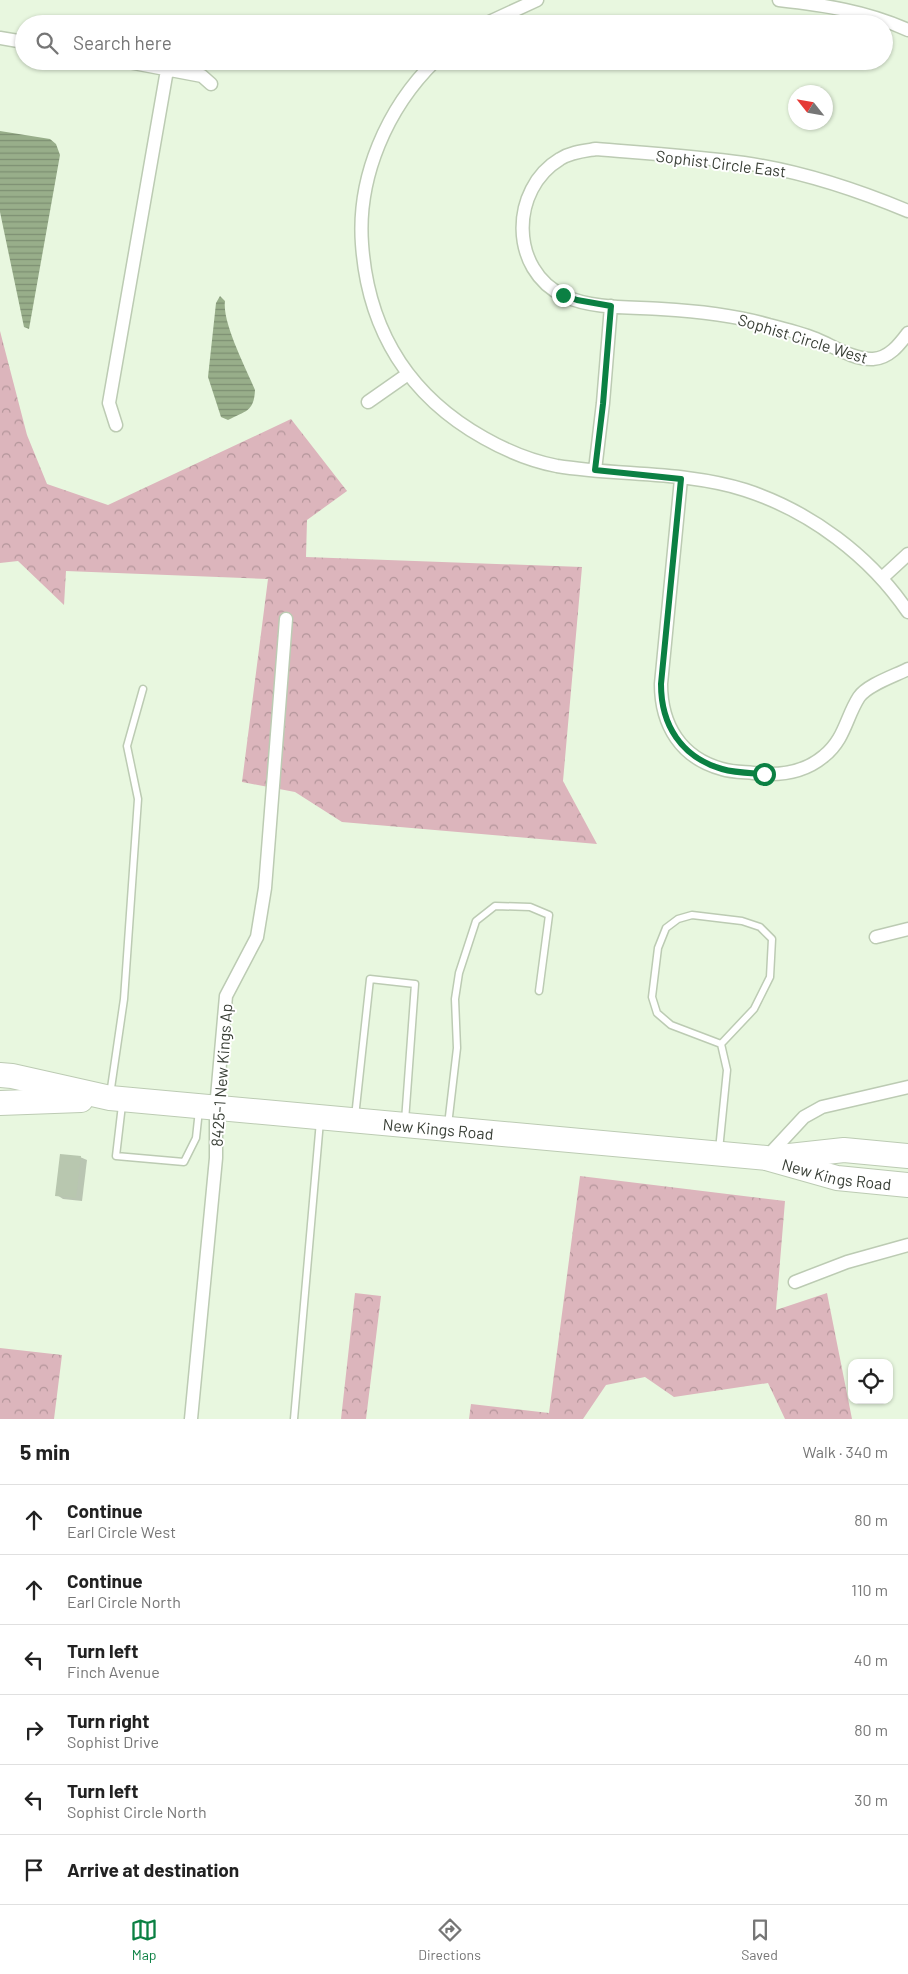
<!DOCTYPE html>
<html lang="en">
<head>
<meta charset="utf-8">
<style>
  :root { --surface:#fff; --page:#f6f6f6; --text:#222; --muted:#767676; --line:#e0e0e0; --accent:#0b8043 }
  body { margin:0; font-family:Barlow,sans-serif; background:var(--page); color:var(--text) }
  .controls { position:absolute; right:15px; bottom:15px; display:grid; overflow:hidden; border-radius:10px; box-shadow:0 1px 4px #0004 }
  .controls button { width:45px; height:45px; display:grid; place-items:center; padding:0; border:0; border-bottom:1px solid var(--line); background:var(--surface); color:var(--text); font:25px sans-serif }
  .compass { position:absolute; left:788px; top:85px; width:45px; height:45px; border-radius:50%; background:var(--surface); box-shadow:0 1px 4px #0004; rotate:301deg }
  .stop { position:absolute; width:15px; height:15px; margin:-11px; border:4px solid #0b8043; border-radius:50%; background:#fff }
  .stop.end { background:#0b8043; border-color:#fff; box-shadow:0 1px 5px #0008 }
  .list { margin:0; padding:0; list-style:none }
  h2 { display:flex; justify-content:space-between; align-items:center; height:65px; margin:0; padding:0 20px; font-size:21px }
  h2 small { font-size:16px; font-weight:400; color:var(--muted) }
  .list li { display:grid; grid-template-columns:32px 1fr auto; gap:15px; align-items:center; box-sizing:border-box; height:70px; padding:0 20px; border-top:1px solid var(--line) }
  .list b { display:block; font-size:19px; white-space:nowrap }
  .list p { margin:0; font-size:16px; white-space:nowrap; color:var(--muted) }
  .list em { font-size:16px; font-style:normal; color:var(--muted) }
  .icon { flex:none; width:28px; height:28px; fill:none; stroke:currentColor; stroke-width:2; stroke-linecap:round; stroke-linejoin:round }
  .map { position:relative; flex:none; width:908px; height:1419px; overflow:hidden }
  .search { position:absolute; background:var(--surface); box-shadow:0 1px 4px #0004; left:15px; right:15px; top:15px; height:55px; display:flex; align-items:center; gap:12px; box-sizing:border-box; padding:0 18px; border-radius:28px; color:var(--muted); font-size:19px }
  .sheet { height:485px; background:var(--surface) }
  nav { display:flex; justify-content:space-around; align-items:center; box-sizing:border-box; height:70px; border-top:1px solid var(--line); background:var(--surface); font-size:14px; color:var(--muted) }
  nav a { display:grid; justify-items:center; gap:2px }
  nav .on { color:var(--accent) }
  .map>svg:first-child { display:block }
  .forest { fill:url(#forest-crowns) }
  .water { fill:url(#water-rules) }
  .shadow { fill:#0003 }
  .building { fill:#b8c7af }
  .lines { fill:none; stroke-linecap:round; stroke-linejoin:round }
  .lane-casing { stroke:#bccbb3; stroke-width:9 }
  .street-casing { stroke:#bccbb3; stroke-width:15 }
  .highway-casing { stroke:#bccbb3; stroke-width:26 }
  .lane { stroke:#fff; stroke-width:6 }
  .street { stroke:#fff; stroke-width:12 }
  .highway { stroke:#fff; stroke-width:24 }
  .route { stroke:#0b8043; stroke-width:6 }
  .labels { text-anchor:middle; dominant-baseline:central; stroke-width:4; stroke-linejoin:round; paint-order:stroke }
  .street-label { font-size:16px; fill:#383e35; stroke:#fff }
</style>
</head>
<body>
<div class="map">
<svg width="908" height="1419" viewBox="0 0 908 1419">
  <defs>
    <pattern id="forest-crowns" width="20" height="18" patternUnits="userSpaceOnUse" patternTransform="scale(1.25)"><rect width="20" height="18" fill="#dcb5bc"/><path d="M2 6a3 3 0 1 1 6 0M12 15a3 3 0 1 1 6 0" fill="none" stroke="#b3959a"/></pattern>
    <pattern id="water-rules" width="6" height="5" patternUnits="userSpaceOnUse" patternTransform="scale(1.25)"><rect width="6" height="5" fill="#98ae8a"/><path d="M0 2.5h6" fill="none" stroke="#7d8f72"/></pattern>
  </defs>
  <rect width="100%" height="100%" fill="#e8f7df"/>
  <path class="forest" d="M 0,331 L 27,435 L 47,484 L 108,505 L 291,419 L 347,491 L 307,520 L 306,557 L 582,567 L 563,781 L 597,844 L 342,822 L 295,792 L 242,782 L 268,579 L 66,571 L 64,605 L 18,561 L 0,563 Z
    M 580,1176 L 785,1201 L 776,1310 L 827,1293 L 852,1419 L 785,1419 L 768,1383 L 674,1397 L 645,1377 L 606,1385 L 583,1419 L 469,1419 L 471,1404 L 549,1413 Z
    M 355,1293 L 381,1296 L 366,1419 L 341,1419 Z
    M 0,1348 L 62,1355 L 54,1419 L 0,1419 Z"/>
  <path class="water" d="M 0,131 L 50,139 L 56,144 L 60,155 L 29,329 L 24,327 L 0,212 Z
    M 220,296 L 225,301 C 222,323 246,368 255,390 C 254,412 245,411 228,420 L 221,417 L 208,377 L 216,303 Z"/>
  <path class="shadow" d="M 80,1157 L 87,1160 L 82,1201 L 63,1199 L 57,1195 Z"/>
  <path class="building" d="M 60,1154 L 81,1156 L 76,1198 L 55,1196 Z"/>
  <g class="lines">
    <defs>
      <path id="lane" d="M 110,1095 L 124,999 L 138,799 L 127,746 L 143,689
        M 122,1105 L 116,1156 L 184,1162 L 196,1138 L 199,1110
        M 355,1117 L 370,979 L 415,984 L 405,1121
        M 448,1125 L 457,1048 L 455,999 L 459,973 L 476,921 L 495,906 L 530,907 L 549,915 L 539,991
        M 719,1150 L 727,1070 L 721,1044 L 671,1025 L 657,1013 L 652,997 L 658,948 L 666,928 L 678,919 L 692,915 L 742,921 L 760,927 L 772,939 L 770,977 L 754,1009 L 721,1044
        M 294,1419 L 320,1121"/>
      <path id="street" d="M 779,0 C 824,5 866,11 908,30
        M 485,24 L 537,0
        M 0,38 L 24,42
        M 123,61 L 202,76 L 211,84
        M 435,61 C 387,108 357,177 362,244 C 368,330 409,396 484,438 C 507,451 531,461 557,466 C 619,476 685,471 745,490 C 810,511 870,556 908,612
        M 908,211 C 855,189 801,171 744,163 C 695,156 645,153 596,149 C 584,151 571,152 560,159 C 510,189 509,270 564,296 C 593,309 630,307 661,309 C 697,311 734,315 769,325 C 785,329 801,333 816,339 C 833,346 854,360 873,359 C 889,358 899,345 908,333
        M 368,402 L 408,374
        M 116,425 L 109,403 L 167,70
        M 595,470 L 603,403 L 611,306
        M 681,479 L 661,684 C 661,725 681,758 722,769 C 732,772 743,772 753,773 C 778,776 804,773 824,756 C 845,739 846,717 859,697 C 867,685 894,676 908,669
        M 882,578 L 908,554
        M 876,937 L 908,929
        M 766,1158 L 804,1117 L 822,1107 L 908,1087
        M 795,1282 L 847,1262 L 908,1245
        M 191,1419 L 216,1158 L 216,1108 L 226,996 L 257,937 L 265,888 L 286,619"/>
      <g id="highway">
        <path id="s1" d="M 0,1075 L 12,1076 L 110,1098 L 766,1158 L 837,1178 L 908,1185"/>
        <path d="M 0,1103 L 81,1100"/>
        <path d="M 780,1157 L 844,1150 L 908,1156"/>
      </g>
    </defs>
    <use href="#lane" class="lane-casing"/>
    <use href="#street" class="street-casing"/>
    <use href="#highway" class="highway-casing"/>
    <use href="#lane" class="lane"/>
    <use href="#street" class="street"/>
    <use href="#highway" class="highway"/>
  </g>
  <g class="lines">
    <path class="route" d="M 563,295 L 577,300 L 611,306 L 603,404 L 595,470 L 681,479 L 661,684 C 661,725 681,757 722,769 C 735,773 751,773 764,774"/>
  </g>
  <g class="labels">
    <g class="street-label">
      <text transform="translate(721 163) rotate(7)">Sophist Circle East</text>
      <text transform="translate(803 338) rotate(17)">Sophist Circle West</text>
      <text transform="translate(221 1075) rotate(-86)">8425-1 New Kings Ap</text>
      <text stroke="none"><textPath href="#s1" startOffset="442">New Kings Road</textPath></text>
      <text stroke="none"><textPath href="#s1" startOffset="844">New Kings Road</textPath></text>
    </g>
  </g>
</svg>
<div class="controls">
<button><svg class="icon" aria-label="locate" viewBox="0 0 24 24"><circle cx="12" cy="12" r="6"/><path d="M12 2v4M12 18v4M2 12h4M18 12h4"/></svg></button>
</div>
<svg class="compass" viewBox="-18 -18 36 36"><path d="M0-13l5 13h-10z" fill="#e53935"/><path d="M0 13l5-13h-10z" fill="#767676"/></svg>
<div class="stop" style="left:764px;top:774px"></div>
<div class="stop end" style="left:563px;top:295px"></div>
<div class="search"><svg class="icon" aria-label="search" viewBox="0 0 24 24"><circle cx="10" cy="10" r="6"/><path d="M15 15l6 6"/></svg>Search here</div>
</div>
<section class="sheet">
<h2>5 min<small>Walk · 340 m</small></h2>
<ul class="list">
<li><svg class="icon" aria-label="ahead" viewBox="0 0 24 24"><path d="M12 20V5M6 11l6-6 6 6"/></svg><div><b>Continue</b><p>Earl Circle West</p></div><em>80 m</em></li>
<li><svg class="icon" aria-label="ahead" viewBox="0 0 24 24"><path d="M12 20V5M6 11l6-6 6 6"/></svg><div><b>Continue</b><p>Earl Circle North</p></div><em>110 m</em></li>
<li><svg class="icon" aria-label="left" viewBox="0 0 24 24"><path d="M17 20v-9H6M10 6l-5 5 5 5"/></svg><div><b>Turn left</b><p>Finch Avenue</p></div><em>40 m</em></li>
<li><svg class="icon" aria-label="right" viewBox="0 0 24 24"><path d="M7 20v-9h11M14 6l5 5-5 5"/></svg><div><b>Turn right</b><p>Sophist Drive</p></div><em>80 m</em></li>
<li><svg class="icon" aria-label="left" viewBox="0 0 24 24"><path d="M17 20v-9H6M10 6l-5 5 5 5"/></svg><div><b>Turn left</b><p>Sophist Circle North</p></div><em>30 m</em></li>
<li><svg class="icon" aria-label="arrive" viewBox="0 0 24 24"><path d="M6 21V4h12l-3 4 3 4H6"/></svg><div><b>Arrive at destination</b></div></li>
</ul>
</section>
<nav>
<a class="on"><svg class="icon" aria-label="map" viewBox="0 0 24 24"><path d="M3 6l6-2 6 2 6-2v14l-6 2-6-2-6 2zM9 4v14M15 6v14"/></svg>Map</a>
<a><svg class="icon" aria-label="directions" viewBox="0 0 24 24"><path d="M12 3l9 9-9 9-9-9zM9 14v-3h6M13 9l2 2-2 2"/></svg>Directions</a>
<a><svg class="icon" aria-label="saved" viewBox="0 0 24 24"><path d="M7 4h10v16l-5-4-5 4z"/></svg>Saved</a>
</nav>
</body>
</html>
